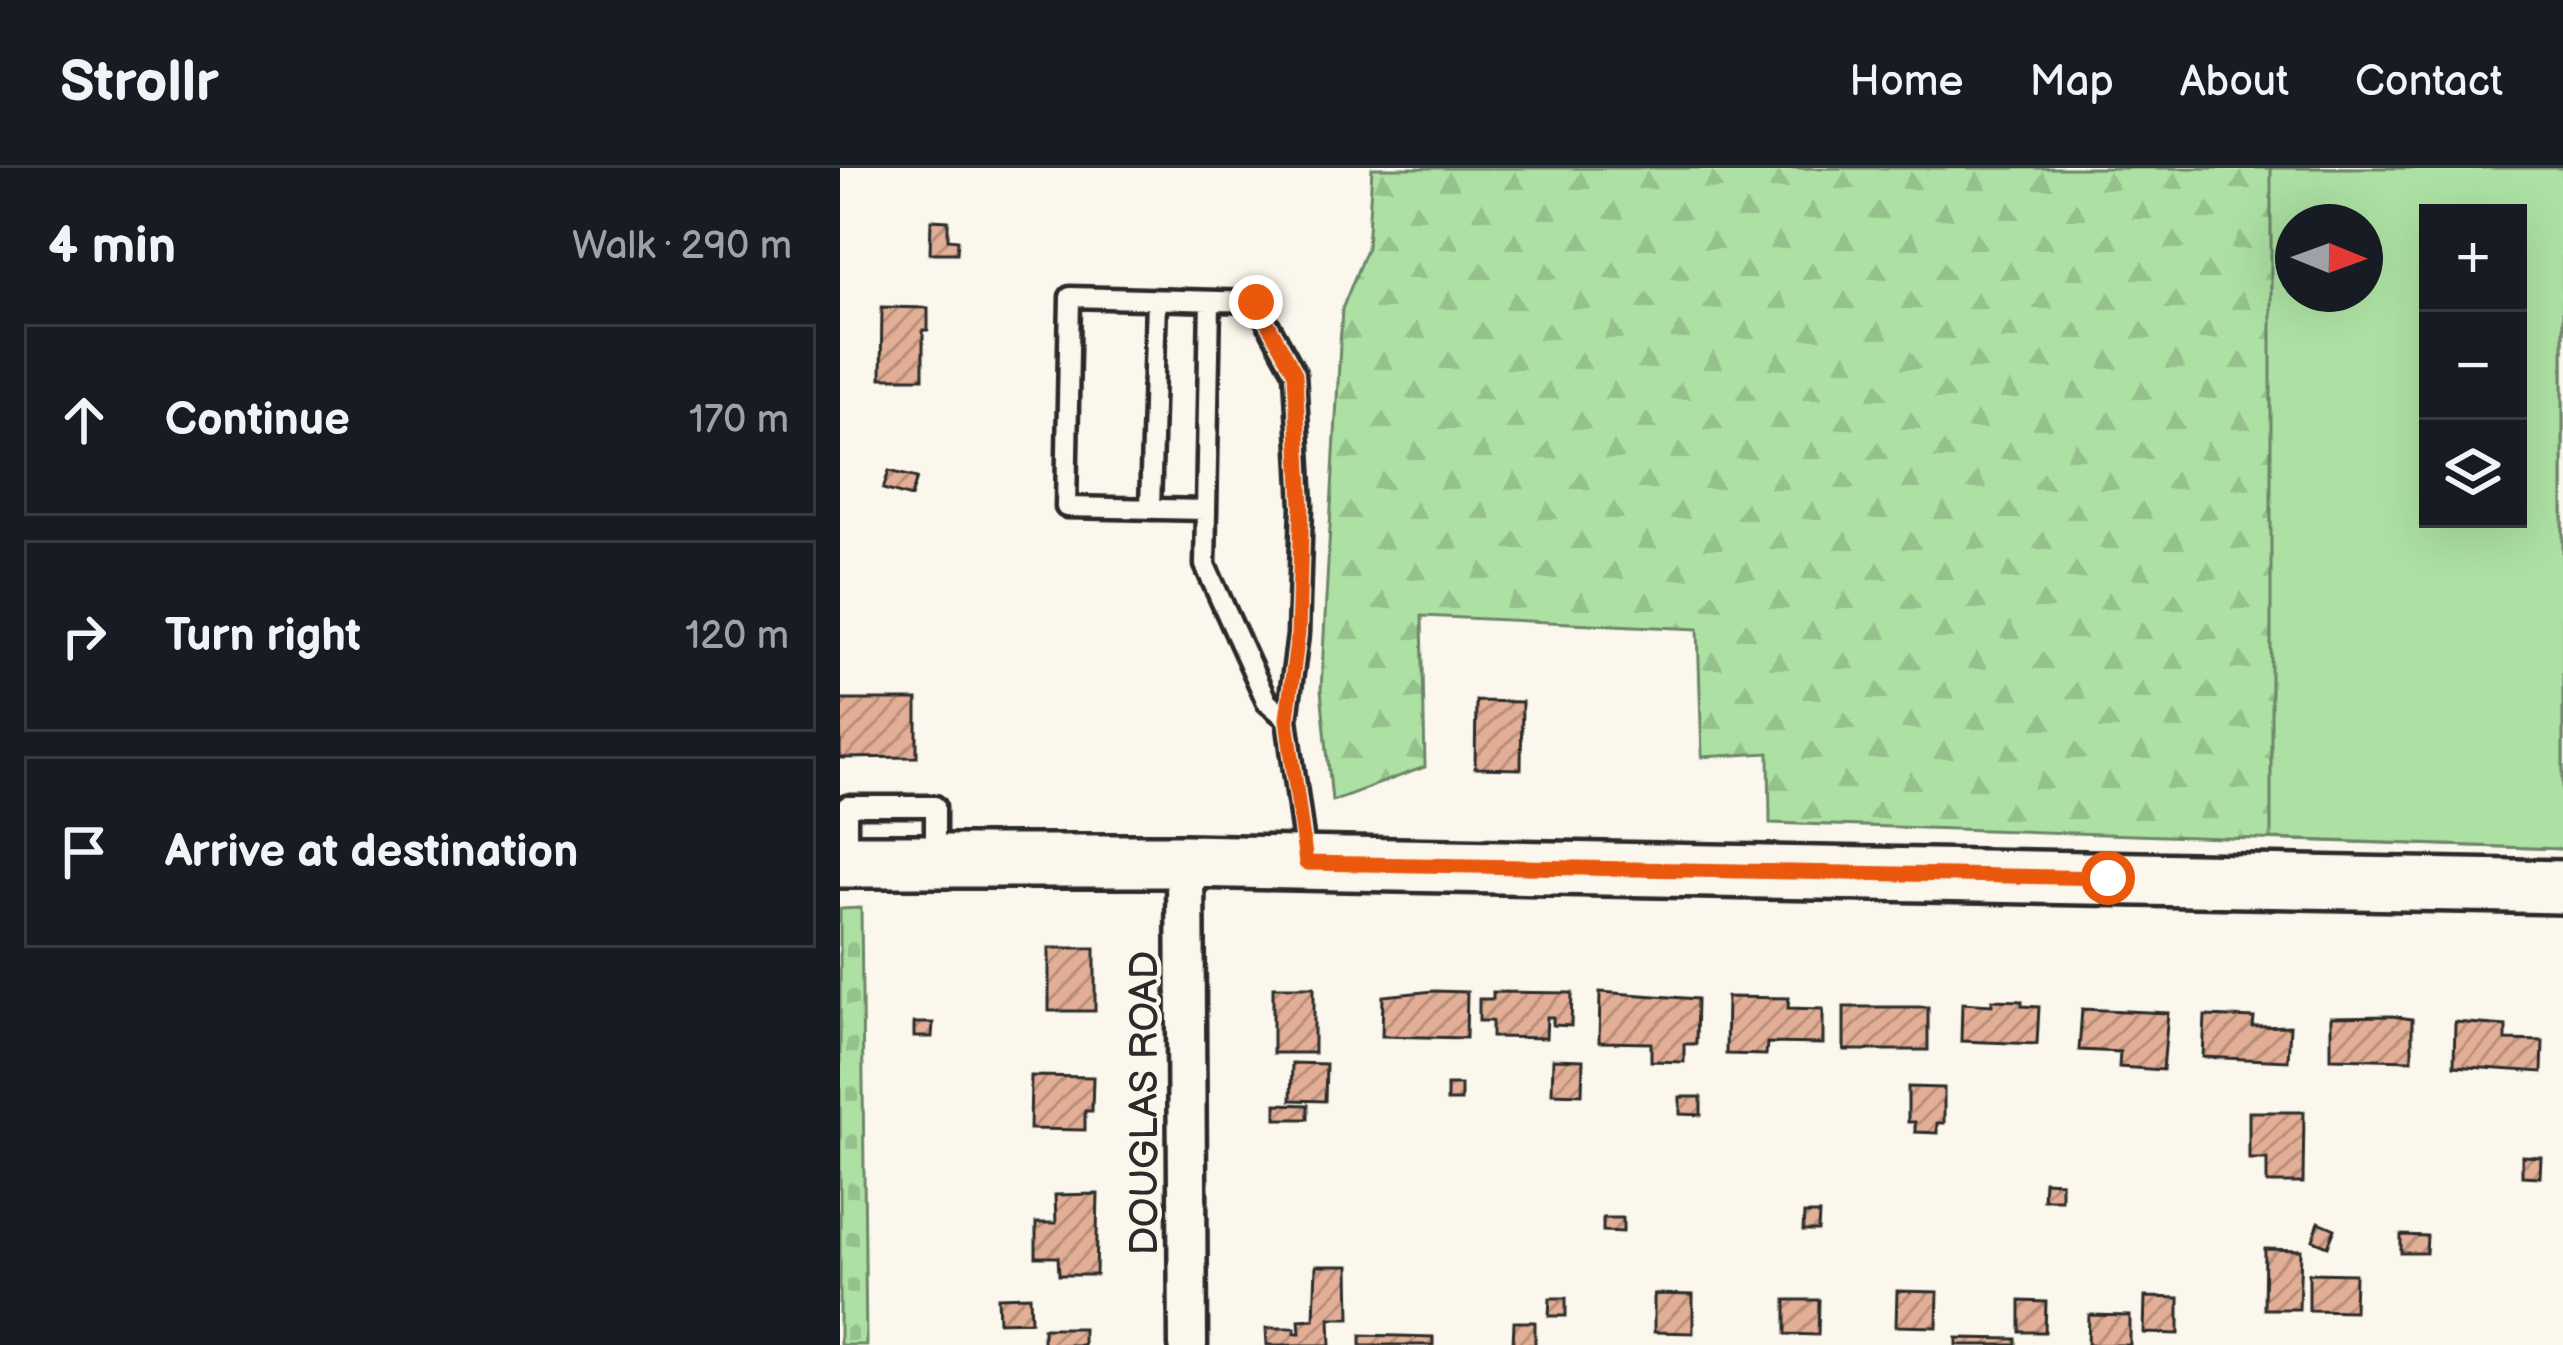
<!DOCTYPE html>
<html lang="en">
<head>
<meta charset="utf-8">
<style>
  :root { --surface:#171b24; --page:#242831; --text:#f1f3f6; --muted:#9ea1a6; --line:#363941 }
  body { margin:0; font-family:"Balsamiq Sans",sans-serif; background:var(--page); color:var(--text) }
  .controls { position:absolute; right:36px; top:36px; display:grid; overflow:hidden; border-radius:0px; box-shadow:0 12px 48px #0002 }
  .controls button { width:108px; height:108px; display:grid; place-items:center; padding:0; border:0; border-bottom:3px solid var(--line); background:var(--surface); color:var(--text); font:60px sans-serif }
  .compass { position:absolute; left:1435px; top:36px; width:108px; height:108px; border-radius:50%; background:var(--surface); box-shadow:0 12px 48px #0002; rotate:91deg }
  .stop { position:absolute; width:36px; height:36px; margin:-27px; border:9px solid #ea580c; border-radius:50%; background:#fff }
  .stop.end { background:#ea580c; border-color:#fff; box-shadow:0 3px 12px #0008 }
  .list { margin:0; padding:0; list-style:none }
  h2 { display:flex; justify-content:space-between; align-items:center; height:156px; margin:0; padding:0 48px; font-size:51px }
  h2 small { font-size:39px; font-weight:400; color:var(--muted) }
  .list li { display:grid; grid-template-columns:78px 1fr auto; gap:36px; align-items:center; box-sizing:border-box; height:192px; margin:0 24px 24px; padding:0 24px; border:3px solid var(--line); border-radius:0px }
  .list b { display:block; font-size:45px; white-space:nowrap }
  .list em { font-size:39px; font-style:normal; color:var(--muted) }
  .icon { flex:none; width:66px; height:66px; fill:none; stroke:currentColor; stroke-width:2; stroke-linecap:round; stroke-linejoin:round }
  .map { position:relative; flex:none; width:1723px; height:1177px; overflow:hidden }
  header { display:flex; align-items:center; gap:72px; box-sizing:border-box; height:168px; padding:0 60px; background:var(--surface); border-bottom:3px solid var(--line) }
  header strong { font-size:57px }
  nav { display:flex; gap:66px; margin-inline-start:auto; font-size:42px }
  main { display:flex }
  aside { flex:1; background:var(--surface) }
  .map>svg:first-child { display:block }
  .forest { fill:url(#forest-firs); stroke:#6c8667; stroke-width:3; fill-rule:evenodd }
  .cemetery { fill:url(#cemetery-stones); stroke:#6c8667; stroke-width:3 }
  .park { fill:#ade1a3; stroke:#6c8667; stroke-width:3; fill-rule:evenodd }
  .building { fill:url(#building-hatch); stroke:#2b2b2b; stroke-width:3 }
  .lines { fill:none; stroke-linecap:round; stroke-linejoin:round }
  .service-casing { stroke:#2b2b2b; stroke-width:27 }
  .minor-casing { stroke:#2b2b2b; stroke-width:45 }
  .secondary-casing { stroke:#2b2b2b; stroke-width:60 }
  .service { stroke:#fbf7ec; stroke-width:18 }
  .minor { stroke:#fbf7ec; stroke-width:36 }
  .secondary { stroke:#fbf7ec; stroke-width:51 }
  .route { stroke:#ea580c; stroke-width:15 }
  .labels { text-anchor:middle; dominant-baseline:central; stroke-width:9; stroke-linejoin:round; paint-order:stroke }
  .street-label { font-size:39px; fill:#2b2b2b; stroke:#fbf7ec }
</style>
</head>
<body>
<header>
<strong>Strollr</strong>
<nav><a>Home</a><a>Map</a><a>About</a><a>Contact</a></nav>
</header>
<main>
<aside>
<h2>4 min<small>Walk · 290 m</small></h2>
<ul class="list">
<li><svg class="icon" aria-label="ahead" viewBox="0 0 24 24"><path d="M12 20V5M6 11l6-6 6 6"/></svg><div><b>Continue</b></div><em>170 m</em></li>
<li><svg class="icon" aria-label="right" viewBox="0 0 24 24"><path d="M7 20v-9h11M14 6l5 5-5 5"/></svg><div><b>Turn right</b></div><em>120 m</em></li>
<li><svg class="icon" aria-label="arrive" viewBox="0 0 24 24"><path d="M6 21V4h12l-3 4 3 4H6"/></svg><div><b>Arrive at destination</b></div></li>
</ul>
</aside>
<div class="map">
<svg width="1723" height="1177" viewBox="0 0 1723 1177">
  <defs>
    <pattern id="forest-firs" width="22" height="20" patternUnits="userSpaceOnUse" patternTransform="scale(3)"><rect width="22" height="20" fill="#ade1a3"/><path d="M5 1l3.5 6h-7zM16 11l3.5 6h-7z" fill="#95c18c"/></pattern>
    <pattern id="cemetery-stones" width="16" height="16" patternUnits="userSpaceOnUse" patternTransform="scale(3)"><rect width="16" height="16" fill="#ade1a3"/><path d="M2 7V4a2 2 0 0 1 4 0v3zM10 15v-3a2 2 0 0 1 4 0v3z" fill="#95c18c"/></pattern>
    <pattern id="building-hatch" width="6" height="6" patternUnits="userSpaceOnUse" patternTransform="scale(3)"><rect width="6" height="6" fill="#e2ae95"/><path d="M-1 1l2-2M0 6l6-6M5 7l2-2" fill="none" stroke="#b78e7a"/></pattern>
  </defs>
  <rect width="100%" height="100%" fill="#fbf7ec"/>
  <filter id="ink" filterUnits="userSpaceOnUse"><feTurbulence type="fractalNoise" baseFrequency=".00833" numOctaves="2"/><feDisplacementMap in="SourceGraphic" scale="24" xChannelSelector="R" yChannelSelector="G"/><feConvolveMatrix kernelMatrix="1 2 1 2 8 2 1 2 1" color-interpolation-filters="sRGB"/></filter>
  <g filter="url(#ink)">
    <path class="forest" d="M 532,0 L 1723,0 L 1723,681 L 930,655 L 929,585 L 862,589 L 858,461 L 582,448 L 585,599 L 492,633 L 481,522 L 502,141 L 527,79 ZM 1588,45 L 1678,45 L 1678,351 L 1588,351 ZM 1453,54 L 1525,54 L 1525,126 L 1453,126 Z"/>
    <path class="cemetery" d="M 21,740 L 26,1177 L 0,1177 L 0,741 Z"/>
    <path class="park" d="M 1431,0 L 1723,0 L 1723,681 L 1431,671 ZM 1588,45 L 1678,45 L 1678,351 L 1588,351 ZM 1453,54 L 1525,54 L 1525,126 L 1453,126 Z"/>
    <path class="building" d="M 91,52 L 108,53 L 108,71 L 118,72 L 117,85 L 90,85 Z
      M 42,139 L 88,140 L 88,162 L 83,162 L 83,210 L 41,210 Z
      M 49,303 L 77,310 L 71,329 L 43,321 Z
      M 0,532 L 77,532 L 77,589 L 0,590 Z
      M 636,533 L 682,534 L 681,601 L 635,600 Z
      M 209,780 L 255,780 L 255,843 L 209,843 Z
      M 433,819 L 474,819 L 474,885 L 433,885 Z
      M 594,823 L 627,824 L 626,870 L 542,868 L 543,828 Z
      M 653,824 L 732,825 L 731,858 L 713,857 L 713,849 L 707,849 L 706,870 L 652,869 L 652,853 L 639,853 L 639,831 L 653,831 Z
      M 760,824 L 857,831 L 856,876 L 844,876 L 844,894 L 811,893 L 811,875 L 759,874 Z
      M 887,829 L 949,830 L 948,840 L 983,841 L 983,876 L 927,875 L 926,887 L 886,886 Z
      M 1152,832 L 1182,833 L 1182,838 L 1199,839 L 1197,876 L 1121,873 L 1122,835 L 1152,837 Z
      M 1004,839 L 1088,839 L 1088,882 L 1004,882 Z
      M 1242,841 L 1328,845 L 1323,902 L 1279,899 L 1280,884 L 1239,882 Z
      M 1365,848 L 1414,850 L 1413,859 L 1450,858 L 1448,893 L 1363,889 Z
      M 1552,848 L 1572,851 L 1572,892 L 1491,890 L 1491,849 Z
      M 1615,854 L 1666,858 L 1666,872 L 1703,873 L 1702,904 L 1614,898 Z
      M 74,855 L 93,855 L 92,869 L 74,869 Z
      M 713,891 L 743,892 L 742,926 L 712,925 Z
      M 452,895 L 486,896 L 485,933 L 451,932 Z
      M 191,908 L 253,909 L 252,943 L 245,943 L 245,962 L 190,961 Z
      M 607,917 L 621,917 L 621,933 L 607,933 Z
      M 1068,919 L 1104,920 L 1104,955 L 1097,955 L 1097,965 L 1075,964 L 1075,954 L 1068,954 Z
      M 840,929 L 861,929 L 861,947 L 840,946 Z
      M 436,936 L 468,937 L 468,951 L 436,951 Z
      M 1409,944 L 1464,944 L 1463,1015 L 1427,1015 L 1427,991 L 1409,991 Z
      M 1682,988 L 1701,989 L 1700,1009 L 1682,1008 Z
      M 1204,1013 L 1221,1014 L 1221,1031 L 1203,1031 Z
      M 258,1026 L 256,1107 L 219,1107 L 218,1089 L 196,1089 L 196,1055 L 216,1055 L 215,1027 Z
      M 964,1046 L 979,1046 L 978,1063 L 963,1063 Z
      M 763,1050 L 783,1050 L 783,1064 L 763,1063 Z
      M 1479,1054 L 1495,1061 L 1488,1078 L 1473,1072 Z
      M 1561,1067 L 1587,1068 L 1586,1085 L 1561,1085 Z
      M 1425,1081 L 1461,1082 L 1459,1141 L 1424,1141 Z
      M 476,1098 L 509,1098 L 510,1150 L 490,1150 L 491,1177 L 427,1177 L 426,1160 L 455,1160 L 455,1165 L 460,1165 L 459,1152 L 474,1151 Z
      M 1469,1105 L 1515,1106 L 1514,1143 L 1469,1142 Z
      M 1057,1123 L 1098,1124 L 1097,1159 L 1056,1158 Z
      M 814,1126 L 853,1127 L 853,1165 L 814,1164 Z
      M 190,1128 L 191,1153 L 159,1154 L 158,1129 Z
      M 1305,1129 L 1339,1130 L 1339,1166 L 1304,1165 Z
      M 710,1130 L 726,1130 L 726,1148 L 709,1148 Z
      M 946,1132 L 979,1132 L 978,1167 L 946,1166 Z
      M 1180,1133 L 1206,1134 L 1205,1164 L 1180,1164 Z
      M 1249,1147 L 1290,1148 L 1290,1177 L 1248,1177 Z
      M 674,1154 L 695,1154 L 695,1177 L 673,1177 Z
      M 203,1160 L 243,1160 L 243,1177 L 203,1177 Z
      M 521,1167 L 593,1169 L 593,1177 L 521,1177 Z
      M 1117,1170 L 1176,1171 L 1176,1177 L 1117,1177 Z"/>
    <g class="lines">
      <defs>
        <path id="service" d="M 310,341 L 316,132
          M 366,342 L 226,339 L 230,129 C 292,131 354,132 416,134 L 455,205 L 462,338 L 458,467 L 447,551 L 427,534 L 365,397 L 370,133
          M 447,551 L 466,691
          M 7,687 L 7,638 L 95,638 L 95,688"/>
        <path id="minor" d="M 345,693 L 348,1177"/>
        <path id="secondary" d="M 0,693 L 345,693 L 1723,719"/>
      </defs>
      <use href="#service" class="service-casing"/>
      <use href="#minor" class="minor-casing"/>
      <use href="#secondary" class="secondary-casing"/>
      <use href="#service" class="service"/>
      <use href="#minor" class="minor"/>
      <use href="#secondary" class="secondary"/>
    </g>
  </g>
  <g class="lines" filter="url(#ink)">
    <path class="route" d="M 416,134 L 455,205 L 462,338 L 458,466 L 447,551 L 466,695 L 1268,710"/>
  </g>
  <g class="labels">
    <g class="street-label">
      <text transform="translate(305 935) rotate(-90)">DOUGLAS ROAD</text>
    </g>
  </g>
</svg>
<div class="controls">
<button>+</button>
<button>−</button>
<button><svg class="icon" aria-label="layers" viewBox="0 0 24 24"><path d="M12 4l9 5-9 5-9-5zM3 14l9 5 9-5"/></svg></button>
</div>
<svg class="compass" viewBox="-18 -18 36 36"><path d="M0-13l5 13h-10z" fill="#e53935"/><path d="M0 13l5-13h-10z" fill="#9ea1a6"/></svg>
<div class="stop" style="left:1268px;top:710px"></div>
<div class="stop end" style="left:416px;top:134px"></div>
</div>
</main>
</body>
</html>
